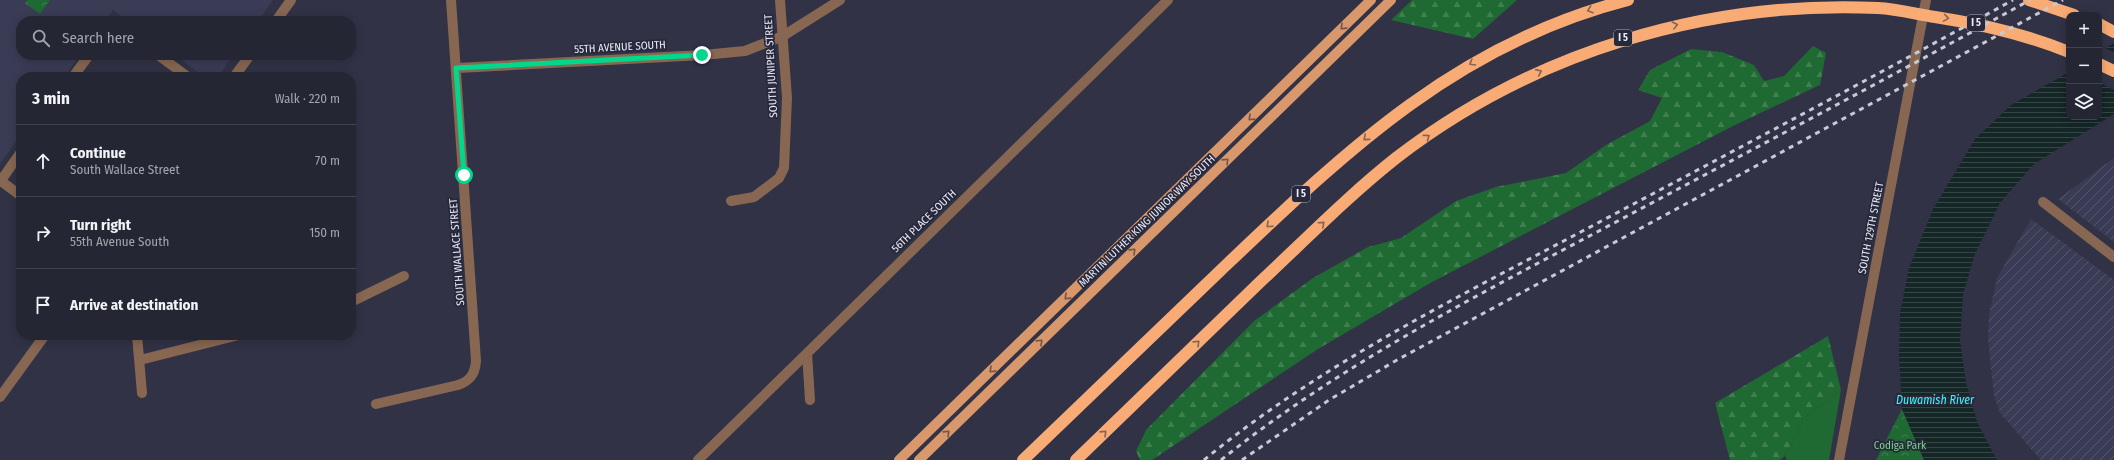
<!DOCTYPE html>
<html lang="en">
<head>
<meta charset="utf-8">
<style>
  :root { --surface:#252634; --page:#313240; --text:#f1f3f6; --muted:#a3a5ac; --line:#42434f }
  body { margin:0; font-family:"Fira Sans Condensed",sans-serif; background:var(--page); color:var(--text) }
  .controls { position:absolute; right:12px; top:12px; display:grid; overflow:hidden; border-radius:8px; box-shadow:0 2px 10px #0003 }
  .controls button { width:36px; height:36px; display:grid; place-items:center; padding:0; border:0; border-bottom:1px solid var(--line); background:var(--surface); color:var(--text); font:20px sans-serif }
  .stop { position:absolute; width:12px; height:12px; margin:-9px; border:3px solid #00d98c; border-radius:50%; background:#fff }
  .stop.end { background:#00d98c; border-color:#fff; box-shadow:0 1px 4px #0008 }
  .list { margin:0; padding:0; list-style:none }
  h2 { display:flex; justify-content:space-between; align-items:center; height:52px; margin:0; padding:0 16px; font-size:17px }
  h2 small { font-size:13px; font-weight:400; color:var(--muted) }
  .list li { display:grid; grid-template-columns:26px 1fr auto; gap:12px; align-items:center; box-sizing:border-box; height:72px; padding:0 16px; border-top:1px solid var(--line) }
  .list b { display:block; font-size:15px; white-space:nowrap }
  .list p { margin:0; font-size:13px; white-space:nowrap; color:var(--muted) }
  .list em { font-size:13px; font-style:normal; color:var(--muted) }
  .icon { flex:none; width:22px; height:22px; fill:none; stroke:currentColor; stroke-width:2; stroke-linecap:round; stroke-linejoin:round }
  .map { position:relative; flex:none; width:2114px; height:460px; overflow:hidden }
  .search { position:absolute; background:var(--surface); box-shadow:0 2px 10px #0003; left:16px; top:16px; width:340px; height:44px; display:flex; align-items:center; gap:10px; box-sizing:border-box; padding:0 14px; border-radius:16px; color:var(--muted); font-size:15px }
  .panel { position:absolute; background:var(--surface); box-shadow:0 2px 10px #0003; left:16px; top:72px; width:340px; height:268px; border-radius:16px }
  .map>svg:first-child { display:block }
  .built { fill:#3a3c56 }
  .industrial { fill:url(#industrial-furrows) }
  .grass { fill:#1f6932 }
  .forest { fill:url(#forest-firs) }
  .park { fill:url(#park-crowns) }
  .water { fill:url(#water-rules) }
  .pier { fill:#313246 }
  .lines { fill:none; stroke-linecap:round; stroke-linejoin:round }
  .minor { stroke:#876752; stroke-width:10 }
  .major { stroke:#d8986b; stroke-width:10 }
  .highway { stroke:#f8ab74; stroke-width:12 }
  .rail { stroke:#c7c9d6; stroke-width:3; stroke-dasharray:5 5; stroke-linecap:butt }
  .oneway { stroke:#856355 }
  .oneway2 { stroke:#6e554e }
  .route { stroke:#00d98c; stroke-width:5 }
  .labels { text-anchor:middle; dominant-baseline:central; stroke-width:3.5; stroke-linejoin:round; paint-order:stroke }
  .shield { fill:#27283b; stroke:#afb0bf; stroke-width:1 }
  .shield-label { font-size:10px; font-weight:bold; fill:#e9ebf7 }
  .street-label { font-size:11px; fill:#e9ebf7; stroke:#27283b }
  .park-label { font-size:11px; fill:#76d788; stroke:#27283b }
  .water-label { font-size:12px; font-style:italic; fill:#36fbff; stroke:#27283b }
</style>
</head>
<body>
<div class="map">
<svg width="2114" height="460" viewBox="0 0 2114 460">
  <defs>
    <pattern id="industrial-furrows" width="10" height="10" patternUnits="userSpaceOnUse"><rect width="10" height="10" fill="#3a3c56"/><path d="M-1 1l2-2M0 10L10 0M9 11l2-2" fill="none" stroke="#56586f"/></pattern>
    <pattern id="forest-firs" width="22" height="20" patternUnits="userSpaceOnUse"><rect width="22" height="20" fill="#1f6932"/><path d="M5 1l3.5 6h-7zM16 11l3.5 6h-7z" fill="#407f50"/></pattern>
    <pattern id="park-crowns" width="20" height="18" patternUnits="userSpaceOnUse"><rect width="20" height="18" fill="#1f6932"/><path d="M2 6a3 3 0 1 1 6 0M12 15a3 3 0 1 1 6 0" fill="none" stroke="#407f50"/></pattern>
    <pattern id="water-rules" width="6" height="5" patternUnits="userSpaceOnUse"><rect width="6" height="5" fill="#142626"/><path d="M0 2.5h6" fill="none" stroke="#364646"/></pattern>
  </defs>
  <rect width="100%" height="100%" fill="#313246"/>
  <path class="built" d="M 0,0 L 273,0 L 258,21 L 128,21 L 113,10 L 105,21 L 21,21 L 21,55 L 80,55 L 64,77 L 21,77 L 21,135 L 0,164 Z
    M 174,55 L 233,55 L 218,77 L 205,77 Z"/>
  <path class="industrial" d="M 2114,158 L 2114,242 L 2058,199 Z
    M 2031,219 L 2114,280 L 2114,460 L 2041,460 L 2000,413 L 1994,396 L 1988,338 L 1989,315 L 1997,278 Z"/>
  <path class="grass" d="M 1841,390 L 1829,460 L 1787,460 L 1785,456 L 1804,418 Z"/>
  <path class="forest" d="M 1412,0 L 1517,0 L 1473,39 L 1391,20 Z
    M 1813,46 L 1826,53 L 1820,85 L 1733,126 L 1432,282 L 1318,349 L 1152,460 L 1140,460 L 1136,451 L 1146,430 L 1254,321 L 1313,278 L 1368,247 L 1401,238 L 1456,201 L 1496,187 L 1566,173 L 1606,145 L 1650,121 L 1662,98 L 1638,90 L 1650,70 L 1691,49 L 1722,52 L 1754,65 L 1764,81 L 1784,76 Z
    M 1828,336 L 1841,390 L 1804,418 L 1785,456 L 1780,460 L 1730,460 L 1715,403 Z"/>
  <path class="park" d="M 27,0 L 50,0 L 40,14 L 25,3 Z
    M 1902,409 L 1924,460 L 1876,460 Z"/>
  <path class="water" d="M 2114,43 L 2114,114 L 2034,164 L 2000,203 L 1975,254 L 1963,294 L 1960,341 L 1966,382 L 1977,422 L 1997,460 L 1924,460 L 1902,409 L 1899,355 L 1900,313 L 1909,268 L 1933,209 L 1975,139 L 2011,105 L 2069,72 L 2069,117 L 2099,117 L 2099,52 Z"/>
  <path class="pier" d="M 2103,47 L 2114,52 L 2114,90 L 2099,83 L 2099,50 Z"/>
  <g class="lines">
    <path class="minor" d="M 276,21 L 291,0
      M 158,55 L 188,77
      M 457,68 L 703,55 L 745,51 L 783,36 L 840,0
      M 73,77 L 89,55
      M 234,77 L 250,55
      M 1,181 L 21,196
      M 0,182 L 21,152
      M 731,201 L 754,197 L 779,178 L 784,168 L 787,98 L 780,0
      M 2043,202 L 2114,257
      M 351,302 L 404,276
      M 137,335 L 142,393
      M 807,353 L 810,400
      M 140,360 L 239,335
      M 0,397 L 45,335
      M 376,404 L 458,385 C 470,381 475,374 476,361 L 451,0
      M 698,460 L 1168,0
      M 1839,460 L 1926,0"/>
    <path class="major" d="M 899,460 L 1371,0
      M 919,460 L 1391,0"/>
    <path class="highway" d="M 2029,0 L 2074,15
      M 2099,24 L 2114,32
      M 2099,64 L 2114,71
      M 1023,460 C 1089,397 1155,333 1221,270 C 1345,152 1456,44 1628,0
      M 1076,460 C 1137,401 1198,342 1259,283 C 1304,241 1348,196 1396,158 C 1532,53 1705,0 1878,8 C 1897,9 1916,14 1935,17 C 1981,24 2025,34 2069,52"/>
    <path class="rail" d="M 1204,460 C 1316,368 1448,302 1575,235 C 1722,157 1868,80 2013,0
      M 1221,460 C 1336,368 1468,300 1597,232 C 1742,155 1887,79 2030,0
      M 1242,460 L 1329,400 L 1397,360 L 2063,0"/>
  </g>
  <defs><path id="oneway-chevron" d="M-2-3.5L2.5 0L-2 3.5" fill="none" stroke-width="1.6" stroke-linecap="round" stroke-linejoin="round"/></defs>
  <g class="oneway">
    <use href="#oneway-chevron" transform="translate(1590 10) rotate(161)"/>
    <use href="#oneway-chevron" transform="translate(1946 18) rotate(9)"/>
    <use href="#oneway-chevron" transform="translate(1675 25) rotate(-14)"/>
    <use href="#oneway-chevron" transform="translate(1472 63) rotate(149)"/>
    <use href="#oneway-chevron" transform="translate(1539 72) rotate(-24)"/>
    <use href="#oneway-chevron" transform="translate(1427 137) rotate(-36)"/>
    <use href="#oneway-chevron" transform="translate(1366 138) rotate(140)"/>
    <use href="#oneway-chevron" transform="translate(1322 224) rotate(-42)"/>
    <use href="#oneway-chevron" transform="translate(1269 225) rotate(136)"/>
    <use href="#oneway-chevron" transform="translate(1197 343) rotate(-44)"/>
    <use href="#oneway-chevron" transform="translate(1104 433) rotate(-44)"/>
  </g>
  <g class="oneway2">
    <use href="#oneway-chevron" transform="translate(1343 27) rotate(136)"/>
    <use href="#oneway-chevron" transform="translate(1251 118) rotate(136)"/>
    <use href="#oneway-chevron" transform="translate(1226 161) rotate(-44)"/>
    <use href="#oneway-chevron" transform="translate(1133 251) rotate(-44)"/>
    <use href="#oneway-chevron" transform="translate(1067 297) rotate(136)"/>
    <use href="#oneway-chevron" transform="translate(1040 342) rotate(-44)"/>
    <use href="#oneway-chevron" transform="translate(992 370) rotate(136)"/>
    <use href="#oneway-chevron" transform="translate(947 433) rotate(-44)"/>
  </g>
  <g class="lines">
    <path class="route" d="M 464,175 L 456,68 L 702,55"/>
  </g>
  <g class="labels">
    <g class="shield">
      <rect x="1967" y="15" width="18" height="16" rx="3"/>
      <rect x="1614" y="30" width="18" height="16" rx="3"/>
      <rect x="1292" y="186" width="18" height="16" rx="3"/>
    </g>
    <g class="shield-label">
      <text x="1976" y="23">I 5</text>
      <text x="1623" y="38">I 5</text>
      <text x="1301" y="194">I 5</text>
    </g>
    <g class="street-label">
      <text transform="translate(620 47) rotate(-3)">55TH AVENUE SOUTH</text>
      <text transform="translate(771 66) rotate(-93)">SOUTH JUNIPER STREET</text>
      <text transform="translate(924 221) rotate(-44)">56TH PLACE SOUTH</text>
      <text transform="translate(1147 221) rotate(-44)">MARTIN LUTHER KING JUNIOR WAY SOUTH</text>
      <text transform="translate(1871 228) rotate(-79)">SOUTH 129TH STREET</text>
      <text transform="translate(457 252) rotate(-94)">SOUTH WALLACE STREET</text>
    </g>
    <g class="park-label">
      <text x="1900" y="445">Codiga Park</text>
    </g>
    <g class="water-label">
      <text x="1935" y="400">Duwamish River</text>
    </g>
  </g>
</svg>
<div class="controls">
<button>+</button>
<button>−</button>
<button><svg class="icon" aria-label="layers" viewBox="0 0 24 24"><path d="M12 4l9 5-9 5-9-5zM3 14l9 5 9-5"/></svg></button>
</div>
<div class="stop" style="left:464px;top:175px"></div>
<div class="stop end" style="left:702px;top:55px"></div>
<div class="search"><svg class="icon" aria-label="search" viewBox="0 0 24 24"><circle cx="10" cy="10" r="6"/><path d="M15 15l6 6"/></svg>Search here</div>
<section class="panel">
<h2>3 min<small>Walk · 220 m</small></h2>
<ul class="list">
<li><svg class="icon" aria-label="ahead" viewBox="0 0 24 24"><path d="M12 20V5M6 11l6-6 6 6"/></svg><div><b>Continue</b><p>South Wallace Street</p></div><em>70 m</em></li>
<li><svg class="icon" aria-label="right" viewBox="0 0 24 24"><path d="M7 20v-9h11M14 6l5 5-5 5"/></svg><div><b>Turn right</b><p>55th Avenue South</p></div><em>150 m</em></li>
<li><svg class="icon" aria-label="arrive" viewBox="0 0 24 24"><path d="M6 21V4h12l-3 4 3 4H6"/></svg><div><b>Arrive at destination</b></div></li>
</ul>
</section>
</div>
</body>
</html>
